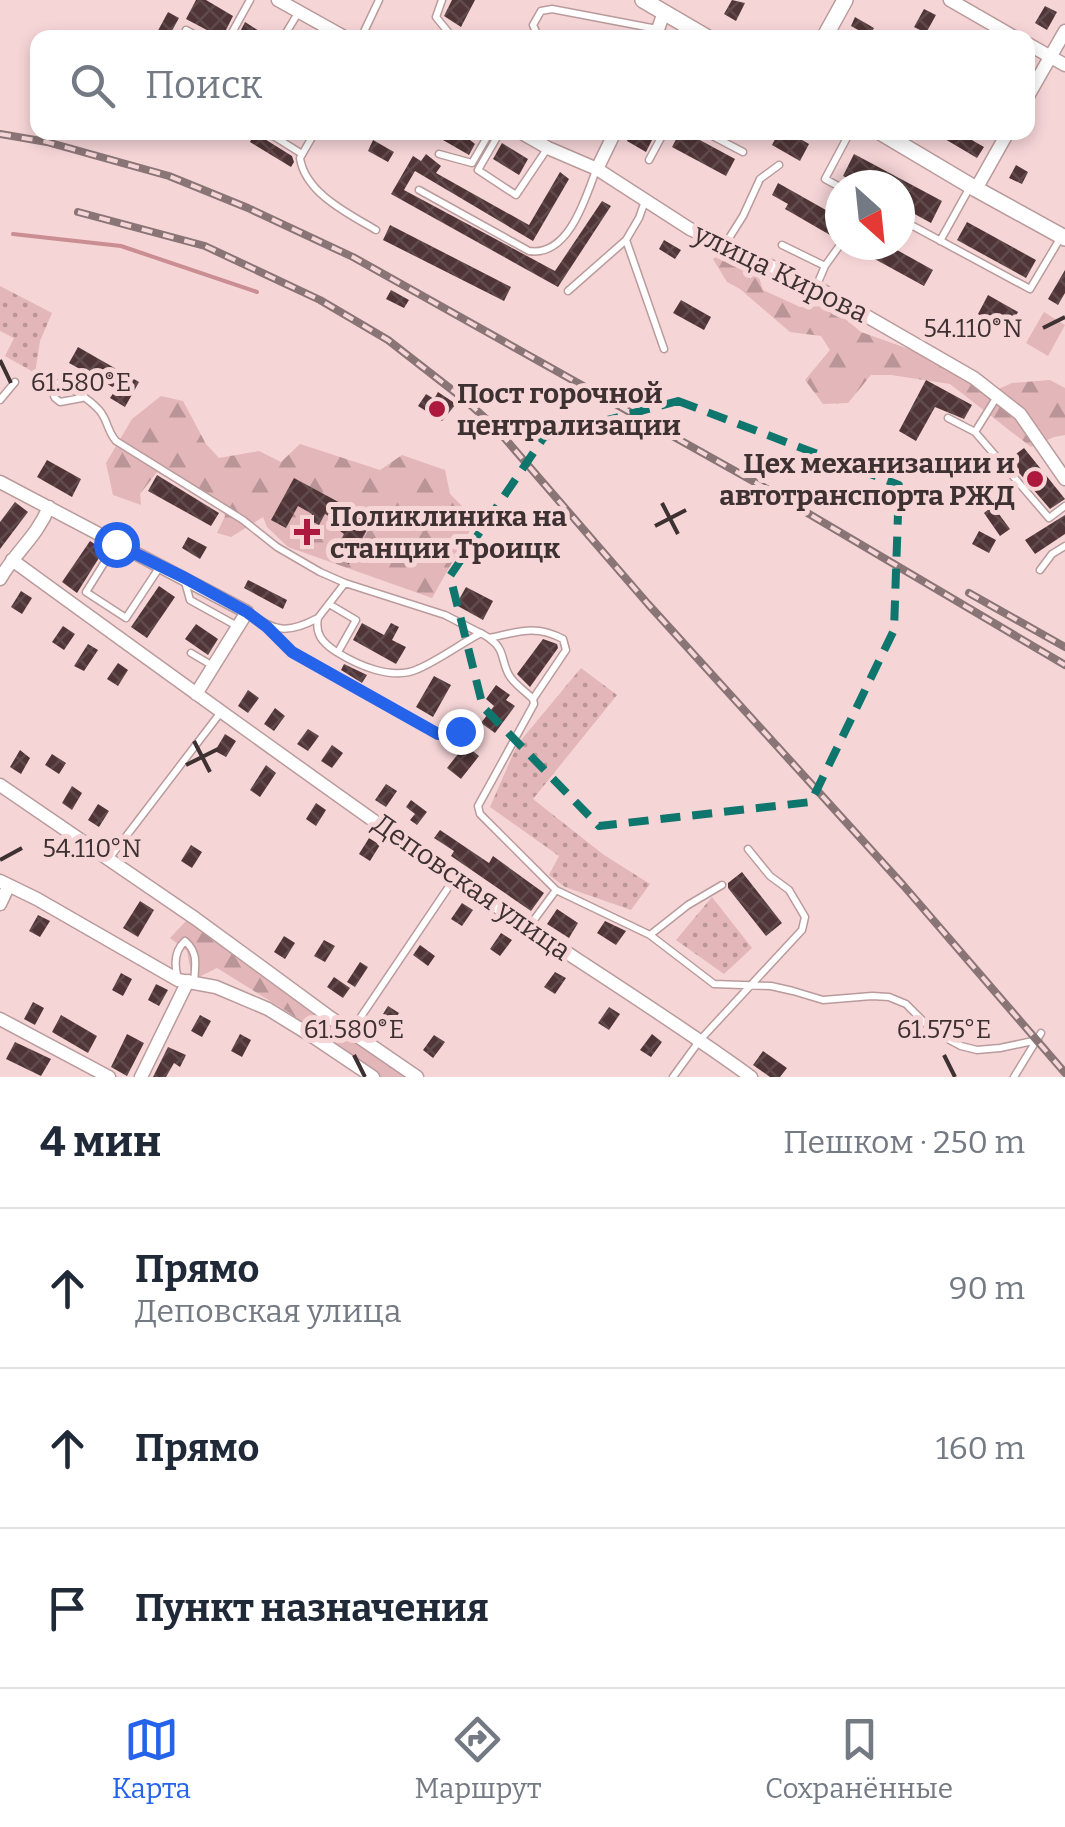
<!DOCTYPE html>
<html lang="ru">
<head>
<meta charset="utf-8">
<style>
  :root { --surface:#fff; --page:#f6f6f7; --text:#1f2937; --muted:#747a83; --line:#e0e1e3; --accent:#2563eb }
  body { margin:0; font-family:Bitter,serif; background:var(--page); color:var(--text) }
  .compass { position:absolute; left:825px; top:170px; width:90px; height:90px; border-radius:50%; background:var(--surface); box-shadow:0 5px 15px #0003; rotate:153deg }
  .stop { position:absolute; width:30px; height:30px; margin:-22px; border:8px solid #2563eb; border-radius:50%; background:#fff }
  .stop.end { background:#2563eb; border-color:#fff; box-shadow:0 2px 10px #0008 }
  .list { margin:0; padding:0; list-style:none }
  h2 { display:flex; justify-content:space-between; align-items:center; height:130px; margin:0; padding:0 40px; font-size:42px }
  h2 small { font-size:32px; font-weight:400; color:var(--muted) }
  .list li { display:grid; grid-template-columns:65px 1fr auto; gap:30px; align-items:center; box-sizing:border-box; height:160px; padding:0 40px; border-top:2px solid var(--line) }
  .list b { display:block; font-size:38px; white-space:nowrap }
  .list p { margin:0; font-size:32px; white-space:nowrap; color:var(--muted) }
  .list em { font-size:32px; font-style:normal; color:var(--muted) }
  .icon { flex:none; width:55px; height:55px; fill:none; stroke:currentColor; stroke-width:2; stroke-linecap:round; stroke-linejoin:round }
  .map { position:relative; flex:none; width:1065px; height:1077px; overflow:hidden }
  .search { position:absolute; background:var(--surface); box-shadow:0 5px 15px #0003; left:30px; right:30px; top:30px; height:110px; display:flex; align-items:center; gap:25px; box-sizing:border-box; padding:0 35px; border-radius:20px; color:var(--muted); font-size:38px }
  .sheet { height:610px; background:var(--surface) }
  nav { display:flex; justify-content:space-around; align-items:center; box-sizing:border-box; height:140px; border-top:2px solid var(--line); background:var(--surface); font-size:28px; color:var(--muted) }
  nav a { display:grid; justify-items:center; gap:5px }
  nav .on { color:var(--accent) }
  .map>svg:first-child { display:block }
  .grass { fill:#e3b6b9 }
  .forest { fill:url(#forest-firs) }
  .garden { fill:url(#garden-dots) }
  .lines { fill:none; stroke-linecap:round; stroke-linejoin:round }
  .stream { stroke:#ca8e92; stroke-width:4 }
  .building { fill:url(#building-cross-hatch) }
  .service-casing { stroke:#ba9b9c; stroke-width:9 }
  .minor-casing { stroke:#ba9b9c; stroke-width:15 }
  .tertiary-casing { stroke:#ba9b9c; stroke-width:18 }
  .service { stroke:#fff; stroke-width:6 }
  .minor { stroke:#fff; stroke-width:12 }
  .tertiary { stroke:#fff; stroke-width:15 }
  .rail-casing { stroke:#897476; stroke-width:8 }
  .rail { stroke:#f6d5d7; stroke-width:4; stroke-dasharray:11; stroke-linecap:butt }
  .route { stroke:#2563eb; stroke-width:12 }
  .marked { fill:none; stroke:#0f766e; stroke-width:8; stroke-dasharray:20 12; stroke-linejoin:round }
  .ticks { fill:none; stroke:#3e3132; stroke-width:4 }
  .poi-dot { fill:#ad183e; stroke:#f6d5d7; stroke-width:4 }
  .labels { text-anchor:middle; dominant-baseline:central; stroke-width:10; stroke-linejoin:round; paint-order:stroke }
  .street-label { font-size:28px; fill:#3e3132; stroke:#f6d5d7 }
  .poi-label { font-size:28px; font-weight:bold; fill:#3e3132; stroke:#f6d5d7; text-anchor:start }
  .ticks-label { font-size:25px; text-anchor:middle; fill:#3e3132; stroke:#f6d5d7; stroke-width:10; stroke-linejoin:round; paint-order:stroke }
</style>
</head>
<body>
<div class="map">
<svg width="1065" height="1077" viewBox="0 0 1065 1077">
  <defs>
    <pattern id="forest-firs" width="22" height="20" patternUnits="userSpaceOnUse" patternTransform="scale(2.5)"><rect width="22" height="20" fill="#e3b6b9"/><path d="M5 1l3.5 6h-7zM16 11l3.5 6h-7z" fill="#b99597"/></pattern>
    <pattern id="garden-dots" width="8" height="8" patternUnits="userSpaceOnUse" patternTransform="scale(2.5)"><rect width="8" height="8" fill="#e3b6b9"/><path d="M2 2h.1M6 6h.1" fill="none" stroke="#b99597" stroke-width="1.8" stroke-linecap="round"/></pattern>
    <pattern id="building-cross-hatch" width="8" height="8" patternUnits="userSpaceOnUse" patternTransform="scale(2.5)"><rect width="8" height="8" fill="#4f3537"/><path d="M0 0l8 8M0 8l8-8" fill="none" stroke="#614a4c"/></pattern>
  </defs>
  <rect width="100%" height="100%" fill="#f6d5d7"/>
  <path class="grass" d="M 1044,312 L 1065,325 L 1048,356 L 1026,343 Z"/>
  <path class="forest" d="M 728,250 L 754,262 L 763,290 L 800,307 L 830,306 L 861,332 L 920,353 L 989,393 L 1012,383 L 1050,380 L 1065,388 L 1065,435 L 1054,437 L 1031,447 L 950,384 L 891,375 L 871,375 L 848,403 L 823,404 L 805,380 L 830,350 L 821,336 L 790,332 L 740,289 L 727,282 L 713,259 Z
    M 161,396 L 183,401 L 206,444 L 219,458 L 259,451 L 281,462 L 300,444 L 380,470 L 402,455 L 445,470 L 450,494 L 476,520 L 432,598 L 288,547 L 267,527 L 263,517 L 231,537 L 217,533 L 225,516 L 222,510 L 157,472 L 140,494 L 141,505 L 113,495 L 106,463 L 132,419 Z
    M 187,920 L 406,1077 L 380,1077 L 288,1012 L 217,968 L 199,977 L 191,972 L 187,951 L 170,938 Z"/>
  <path class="garden" d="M 0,286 L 52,313 L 40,341 L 35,373 L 5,356 L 14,338 L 0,331 Z
    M 581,668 L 617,695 L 533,799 L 604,855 L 650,884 L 631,910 L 565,887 L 549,875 L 559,856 L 490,807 L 517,745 Z
    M 712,897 L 752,948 L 724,974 L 676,940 Z"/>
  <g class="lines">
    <path class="stream" d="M 13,234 L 121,246 L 257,292"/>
  </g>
  <path class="building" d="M 196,0 L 206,0 L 233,16 L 222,38 L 186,19 Z
    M 452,0 L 475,0 L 461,27 L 444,16 Z
    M 732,0 L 745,3 L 736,21 L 724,14 Z
    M 1045,6 L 1057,12 L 1047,30 L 1035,23 Z
    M 924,9 L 936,15 L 926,33 L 914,27 Z
    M 168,12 L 179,18 L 168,38 L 154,38 Z
    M 855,17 L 874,28 L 869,36 L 851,26 Z
    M 245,22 L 270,38 L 237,38 Z
    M 255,132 L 260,132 L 263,138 L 292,156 L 294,162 L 291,167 L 250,142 Z
    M 429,132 L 474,132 L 470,140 L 475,144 L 469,155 Z
    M 631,132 L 656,132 L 646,152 L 627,141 Z
    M 680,132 L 685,132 L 735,159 L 726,176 L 672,147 Z
    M 779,132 L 788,132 L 809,144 L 800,161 L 772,145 Z
    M 933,132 L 958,132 L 984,147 L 977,158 Z
    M 373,140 L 394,152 L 388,162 L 368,151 Z
    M 502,143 L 528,159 L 519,175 L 493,159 Z
    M 426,154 L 441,166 L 436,173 L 529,225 L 560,172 L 569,179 L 533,241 L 415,171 L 404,190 L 555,271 L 602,201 L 611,206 L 558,287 L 391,194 L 413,156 L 421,161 Z
    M 854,154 L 942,201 L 931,223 L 900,206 L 900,185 L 860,185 L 843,176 Z
    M 1016,165 L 1028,172 L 1022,184 L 1009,178 Z
    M 778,183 L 840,218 L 840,238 L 837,239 L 785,209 L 788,204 L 772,195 Z
    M 967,222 L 1036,260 L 1026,278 L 957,240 Z
    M 390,225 L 511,287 L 504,301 L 383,240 Z
    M 664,240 L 681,250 L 675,259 L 659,249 Z
    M 849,245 L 888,245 L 933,270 L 924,286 Z
    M 1065,270 L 1065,293 L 1058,305 L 1048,299 Z
    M 391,290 L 409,300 L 404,308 L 386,299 Z
    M 988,295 L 1018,312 L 1007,331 L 978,314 Z
    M 681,300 L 711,317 L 704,330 L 673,313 Z
    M 78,347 L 139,382 L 125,407 L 110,398 L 116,389 L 69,363 Z
    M 926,380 L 972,405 L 964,419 L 935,407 L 916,441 L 899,431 Z
    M 438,392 L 456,404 L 442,421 L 418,406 L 426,394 L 434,399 Z
    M 1024,448 L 1065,499 L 1050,509 L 1008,460 Z
    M 47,460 L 81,479 L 72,497 L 37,477 Z
    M 157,475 L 219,513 L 211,526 L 148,491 Z
    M 294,478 L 372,520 L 349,564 L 333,555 L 344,534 L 340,531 L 344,524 L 325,514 L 319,525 L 309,520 L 312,514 L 298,506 L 286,528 L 271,520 Z
    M 15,502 L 28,512 L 0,549 L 0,522 Z
    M 993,506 L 1010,529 L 1000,536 L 984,513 Z
    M 1065,515 L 1065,534 L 1035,554 L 1025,540 Z
    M 979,531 L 996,540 L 989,553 L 972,544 Z
    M 188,537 L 207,547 L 200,559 L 182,548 Z
    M 90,541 L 104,550 L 77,593 L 62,582 Z
    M 248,580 L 287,600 L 283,609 L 244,588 Z
    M 159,586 L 175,597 L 147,638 L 131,627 Z
    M 466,587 L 493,601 L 483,620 L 456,605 Z
    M 21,591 L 32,598 L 22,614 L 11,607 Z
    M 362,623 L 384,635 L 391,623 L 399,627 L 392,640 L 406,647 L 396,664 L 353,640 Z
    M 196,624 L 218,639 L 208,655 L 185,639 Z
    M 63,626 L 75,634 L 64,650 L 52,642 Z
    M 543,639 L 557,644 L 558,648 L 530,687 L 517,674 Z
    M 88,644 L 98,650 L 84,671 L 74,666 Z
    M 118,663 L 128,670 L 118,686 L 107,679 Z
    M 344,664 L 367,675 L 362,683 L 341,670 Z
    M 434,676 L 451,685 L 433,717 L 416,707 Z
    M 496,685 L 510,695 L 506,700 L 515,706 L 495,733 L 481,723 L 494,706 L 486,699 Z
    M 248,690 L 259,698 L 248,713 L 238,706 Z
    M 275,708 L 285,716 L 274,731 L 264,724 Z
    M 308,729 L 319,736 L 308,751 L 297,744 Z
    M 225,734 L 236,741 L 226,757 L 215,751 Z
    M 332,745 L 343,753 L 332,768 L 321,761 Z
    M 465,745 L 479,756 L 461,779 L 447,768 Z
    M 20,750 L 30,758 L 21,774 L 10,767 Z
    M 52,754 L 66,763 L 59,774 L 45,765 Z
    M 266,765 L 276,773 L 260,797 L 250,790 Z
    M 386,784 L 397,791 L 386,807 L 375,800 Z
    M 72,786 L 82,793 L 72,810 L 62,803 Z
    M 411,800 L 427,812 L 417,825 L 410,820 L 415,814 L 406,807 Z
    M 316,803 L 326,810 L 316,826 L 306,819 Z
    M 98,804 L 109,811 L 99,827 L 88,820 Z
    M 440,830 L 489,863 L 493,856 L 544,893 L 531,911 L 451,856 L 454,851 L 434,838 Z
    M 369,838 L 380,845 L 370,861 L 359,854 Z
    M 191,845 L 202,852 L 192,868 L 181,861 Z
    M 742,872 L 782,923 L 766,936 L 728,888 L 728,883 Z
    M 140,901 L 154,910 L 138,937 L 123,928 Z
    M 462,903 L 473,910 L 462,926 L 451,919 Z
    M 557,909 L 578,923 L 569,938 L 547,924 Z
    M 38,915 L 50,921 L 40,937 L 29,931 Z
    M 605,921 L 626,931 L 616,945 L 597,933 Z
    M 501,933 L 512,940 L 500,956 L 490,949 Z
    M 284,936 L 295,943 L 285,959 L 274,952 Z
    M 324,940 L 335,946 L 325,962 L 314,956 Z
    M 420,945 L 435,956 L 428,966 L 413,955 Z
    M 360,962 L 368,967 L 355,987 L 347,982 Z
    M 555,972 L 566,978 L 555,994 L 544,987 Z
    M 121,973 L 132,979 L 123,996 L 112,990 Z
    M 334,977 L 350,988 L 343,998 L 327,987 Z
    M 156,984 L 168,990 L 159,1006 L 148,1000 Z
    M 33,1002 L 44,1008 L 35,1025 L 24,1019 Z
    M 388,1006 L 399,1013 L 388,1029 L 378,1022 Z
    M 609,1007 L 620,1014 L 609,1030 L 598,1023 Z
    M 61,1015 L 97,1036 L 88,1053 L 52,1032 Z
    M 200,1015 L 211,1021 L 202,1037 L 191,1031 Z
    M 127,1034 L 144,1043 L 127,1076 L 111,1067 Z
    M 240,1034 L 251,1040 L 242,1057 L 231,1051 Z
    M 652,1034 L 662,1042 L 651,1057 L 640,1050 Z
    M 434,1035 L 445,1042 L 433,1058 L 423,1050 Z
    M 15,1042 L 51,1059 L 41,1076 L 6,1059 Z
    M 168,1047 L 186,1055 L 180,1067 L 174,1063 L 166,1077 L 153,1077 Z
    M 763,1051 L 787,1068 L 780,1077 L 770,1077 L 753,1065 Z"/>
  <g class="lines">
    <defs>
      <path id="service" d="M 442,0 L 436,17 L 453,38
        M 186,30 L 201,38
        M 229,38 L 250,0
        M 283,38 L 298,13
        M 361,38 L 379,0
        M 539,38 L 533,25 L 541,11 L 552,9 L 657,29
        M 267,132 L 302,154
        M 315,132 L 300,158 C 305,193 349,214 376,230
        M 500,132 L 478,170 L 516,195 L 547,149
        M 705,132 L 743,152
        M 439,154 L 472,163 L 490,132
        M 649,160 L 664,132
        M 840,187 L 825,179 L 850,132
        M 419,190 L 529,251 C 568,257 585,200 596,170
        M 645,201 L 639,218 L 626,240 L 664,349
        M 900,219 L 1030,289 L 1061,237
        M 940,241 L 970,187
        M 726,243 L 743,216 L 760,179 L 779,165
        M 782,245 L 825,266
        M 816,287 L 825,266 L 840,245
        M 568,291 L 626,240
        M 82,398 L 60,402 L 55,398 L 51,389 L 55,383 C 68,384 91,401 99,410 C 108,420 107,431 116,441 L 243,520 L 277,547 L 320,572 L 345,583 L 318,618
        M 0,400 L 15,382
        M 948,418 L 975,432 L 1049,518 L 1065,506
        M 975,432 L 998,395
        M 116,544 L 86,592 L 126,618 L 159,568
        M 1040,570 L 1052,554 L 1065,546
        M 185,582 L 190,600 L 237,626
        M 345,583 L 445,615 L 480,633
        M 329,604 L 356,620 L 338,652
        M 248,612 C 274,632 288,634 318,618 C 315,634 322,642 335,651 C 357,665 392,681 418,669 C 439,660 460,644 481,633 L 489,638 C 518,632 535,624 563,639 L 566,650 L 533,699 L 534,704 L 478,806 L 480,814 L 556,890 L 650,935 L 714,984 L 771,986 L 793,991 L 823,1000 L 872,996 L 889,997 L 906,1004 L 926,1024 L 946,1038 L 961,1046 L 977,1050 L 1000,1048 L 1038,1040
        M 268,627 L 293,652 L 438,733 L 460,731
        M 490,639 C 505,649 501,661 509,675 C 514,684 525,691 533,699
        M 191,653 L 213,666
        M 108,860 L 221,712
        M 528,928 L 556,890
        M 650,935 L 688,905 L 722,885
        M 178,979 C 174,965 174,951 185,941 C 199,953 195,966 194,982
        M 352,1030 L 454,879
        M 673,1077 L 700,1040 L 802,930 L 805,917 L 789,890 L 770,876 L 748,849
        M 1014,1077 L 1041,1033"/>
      <path id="minor" d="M 278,0 L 346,38
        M 950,0 L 1016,38
        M 655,38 L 664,12
        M 1028,44 L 1065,65
        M 1028,96 L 1065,31
        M 520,132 L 548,148 L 597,169 L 690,229 L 816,287 L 974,378 L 1020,414 L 1065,479
        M 597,169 L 615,132
        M 976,189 L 1008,132
        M 0,482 L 247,612 L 196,694
        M 12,560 C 159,667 306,774 455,878 C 553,946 655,1007 751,1077
        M 0,579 C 15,552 36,538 49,507
        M 0,785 L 196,919 L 331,1018 L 417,1077
        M 0,881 L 37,899 L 178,980 L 216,987 L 268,1009 L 315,1038 L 373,1077
        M 0,904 L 8,887
        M 0,1019 L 109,1077
        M 141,1077 L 188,981"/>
      <path id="tertiary" d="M 643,0 L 708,38
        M 824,38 L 845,0
        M 880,132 L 976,189 L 1065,238"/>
    </defs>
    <use href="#service" class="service-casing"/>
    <use href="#minor" class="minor-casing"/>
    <use href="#tertiary" class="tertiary-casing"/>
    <use href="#service" class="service"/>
    <use href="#minor" class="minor"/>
    <use href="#tertiary" class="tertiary"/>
    <defs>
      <path id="rail" d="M 0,134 L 47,142 L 169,176 L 248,208 L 353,257 L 760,485 L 1065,665
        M 78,212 L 205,246 L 320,300 L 388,340 L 465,400 L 495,427 L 648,604 L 903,885 L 1065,1073
        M 969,593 L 1065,647"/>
    </defs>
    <use href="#rail" class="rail-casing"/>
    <use href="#rail" class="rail"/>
  </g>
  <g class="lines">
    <path class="route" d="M 116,544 L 185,578 L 247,612 L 267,627 L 292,652 L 438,734 L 460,731"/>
  </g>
  <path class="marked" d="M 678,401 L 899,485 L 894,630 L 811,802 L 599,826 L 483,707 L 450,576 L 544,437 Z"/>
  <path class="ticks" d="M 1043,328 L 1065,317M 0,360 L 11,383M 662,503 L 678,534M 655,526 L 686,510M 194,741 L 210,772M 186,765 L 218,749M 0,860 L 22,848M 354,1055 L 365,1077M 944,1055 L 955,1077"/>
  <g class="poi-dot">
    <circle cx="437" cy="409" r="10"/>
    <circle cx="1035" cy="479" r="10"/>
    <path d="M302 517h10v10h10v10h-10v10h-10v-10h-10v-10h10z"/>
  </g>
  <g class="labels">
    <g class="street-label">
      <text transform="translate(781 273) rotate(26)">улица Кирова</text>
      <text transform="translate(472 887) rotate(35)">Деповская улица</text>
    </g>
    <g class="poi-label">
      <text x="457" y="393">Пост горочной<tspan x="457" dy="32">централизации</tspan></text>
      <text x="1015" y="463" text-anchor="end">Цех механизации и<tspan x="1015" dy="32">автотранспорта РЖД</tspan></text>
      <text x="330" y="516">Поликлиника на<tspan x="330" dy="32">станции Троицк</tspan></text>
    </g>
  </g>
  <g class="ticks-label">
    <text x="973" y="337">54.110°N</text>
    <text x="81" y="391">61.580°E</text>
    <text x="92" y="857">54.110°N</text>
    <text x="354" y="1038">61.580°E</text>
    <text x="944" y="1038">61.575°E</text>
  </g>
</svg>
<svg class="compass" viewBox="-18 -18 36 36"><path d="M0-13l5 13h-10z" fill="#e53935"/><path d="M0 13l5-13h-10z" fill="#747a83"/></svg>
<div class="stop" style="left:116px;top:544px"></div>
<div class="stop end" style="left:460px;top:731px"></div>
<div class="search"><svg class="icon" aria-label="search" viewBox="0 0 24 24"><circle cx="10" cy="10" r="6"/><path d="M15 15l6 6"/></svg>Поиск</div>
</div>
<section class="sheet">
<h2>4 мин<small>Пешком · 250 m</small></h2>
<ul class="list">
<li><svg class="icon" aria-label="ahead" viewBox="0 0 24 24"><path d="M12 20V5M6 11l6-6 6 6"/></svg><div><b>Прямо</b><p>Деповская улица</p></div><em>90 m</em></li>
<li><svg class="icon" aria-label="ahead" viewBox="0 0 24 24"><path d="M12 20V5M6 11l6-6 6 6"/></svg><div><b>Прямо</b></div><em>160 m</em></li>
<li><svg class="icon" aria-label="arrive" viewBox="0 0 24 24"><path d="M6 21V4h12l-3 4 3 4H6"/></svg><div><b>Пункт назначения</b></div></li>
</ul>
</section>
<nav>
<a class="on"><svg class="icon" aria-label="map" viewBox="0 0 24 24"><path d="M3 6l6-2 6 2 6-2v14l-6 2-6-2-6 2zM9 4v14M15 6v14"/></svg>Карта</a>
<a><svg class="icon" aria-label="directions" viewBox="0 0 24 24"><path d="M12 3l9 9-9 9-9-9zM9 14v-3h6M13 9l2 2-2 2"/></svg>Маршрут</a>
<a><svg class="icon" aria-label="saved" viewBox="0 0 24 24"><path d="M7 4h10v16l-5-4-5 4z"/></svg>Сохранённые</a>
</nav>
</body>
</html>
